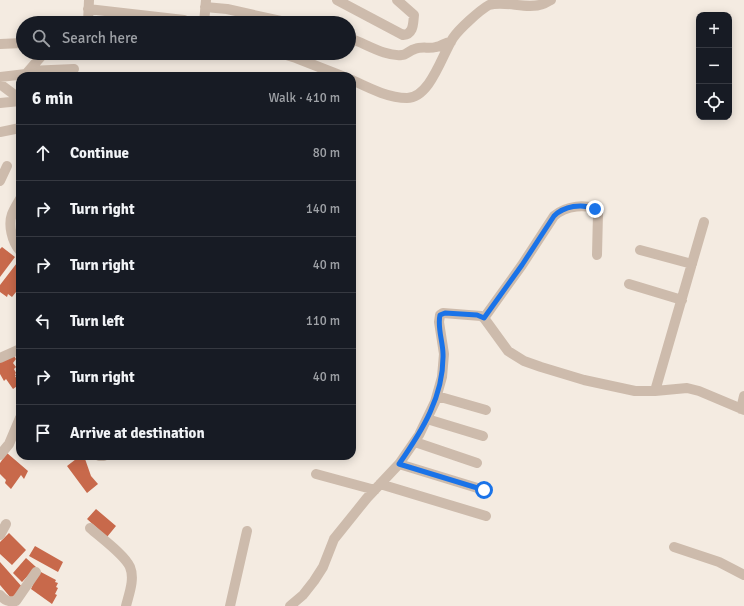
<!DOCTYPE html>
<html lang="en">
<head>
<meta charset="utf-8">
<style>
  :root { --surface:#171b24; --page:#20242c; --text:#f1f3f6; --muted:#9ea1a6; --line:#363941 }
  body { margin:0; font-family:Signika,sans-serif; background:var(--page); color:var(--text) }
  .controls { position:absolute; right:12px; top:12px; display:grid; overflow:hidden; border-radius:8px; box-shadow:0 2px 10px #0003 }
  .controls button { width:36px; height:36px; display:grid; place-items:center; padding:0; border:0; border-bottom:1px solid var(--line); background:var(--surface); color:var(--text); font:20px sans-serif }
  .stop { position:absolute; width:12px; height:12px; margin:-9px; border:3px solid #1a73e8; border-radius:50%; background:#fff }
  .stop.end { background:#1a73e8; border-color:#fff; box-shadow:0 1px 4px #0008 }
  .list { margin:0; padding:0; list-style:none }
  h2 { display:flex; justify-content:space-between; align-items:center; height:52px; margin:0; padding:0 16px; font-size:17px }
  h2 small { font-size:13px; font-weight:400; color:var(--muted) }
  .list li { display:grid; grid-template-columns:26px 1fr auto; gap:12px; align-items:center; box-sizing:border-box; height:56px; padding:0 16px; border-top:1px solid var(--line) }
  .list b { display:block; font-size:15px; white-space:nowrap }
  .list em { font-size:13px; font-style:normal; color:var(--muted) }
  .icon { flex:none; width:22px; height:22px; fill:none; stroke:currentColor; stroke-width:2; stroke-linecap:round; stroke-linejoin:round }
  .map { position:relative; flex:none; width:744px; height:606px; overflow:hidden }
  .search { position:absolute; background:var(--surface); box-shadow:0 2px 10px #0003; left:16px; top:16px; width:340px; height:44px; display:flex; align-items:center; gap:10px; box-sizing:border-box; padding:0 14px; border-radius:22px; color:var(--muted); font-size:15px }
  .panel { position:absolute; background:var(--surface); box-shadow:0 2px 10px #0003; left:16px; top:72px; width:340px; height:388px; border-radius:12px }
  .map>svg:first-child { display:block }
  .building { fill:#c8694b }
  .lines { fill:none; stroke-linecap:round; stroke-linejoin:round }
  .minor { stroke:#cdbbac; stroke-width:10 }
  .route { stroke:#1a73e8; stroke-width:5 }
</style>
</head>
<body>
<div class="map">
<svg width="744" height="606" viewBox="0 0 744 606">
  <rect width="100%" height="100%" fill="#f4ebe1"/>
  <path class="building" d="M 2,247 L 15,257 L 0,277 L 0,249 Z
    M 20,259 L 20,287 L 12,297 L 8,294 L 7,297 L 0,292 L 0,285 Z
    M 12,353 L 16,359 L 13,363 L 16,367 L 14,369 L 16,373 L 15,374 L 16,376 L 15,376 L 20,384 L 13,389 L 6,379 L 4,381 L 0,374 L 0,362 Z
    M 7,453 L 28,471 L 24,479 L 21,475 L 11,489 L 5,483 L 6,480 L 0,474 L 0,463 Z
    M 80,456 L 84,456 L 91,476 L 98,484 L 87,493 L 67,466 Z
    M 96,509 L 116,526 L 107,537 L 87,519 Z
    M 9,533 L 26,550 L 12,565 L 0,554 L 0,542 Z
    M 35,546 L 63,562 L 58,572 L 29,556 Z
    M 26,558 L 36,567 L 22,582 L 13,573 Z
    M 0,562 L 23,588 L 11,598 L 0,585 Z
    M 39,571 L 56,580 L 55,582 L 58,583 L 56,587 L 58,588 L 55,594 L 57,595 L 52,604 L 31,589 Z"/>
  <g class="lines">
    <path class="minor" d="M 337,0 L 403,35 C 414,34 413,23 414,15 L 397,0
      M 205,7 L 227,9 L 290,23
      M 88,9 L 184,20
      M 88,23 L 89,0
      M 204,23 L 206,0
      M 349,38 C 365,43 385,57 402,55 C 406,55 410,50 415,49 C 422,46 429,49 436,47 C 442,46 445,42 451,42
      M 0,44 L 23,43
      M 280,53 L 296,58 L 342,76
      M 29,71 L 74,69
      M 0,77 L 26,74 L 44,53
      M 352,80 C 369,88 388,98 407,98 C 430,98 442,55 453,38 C 459,29 480,10 489,5 C 505,0 527,10 543,4 C 545,4 548,1 551,0
      M 0,84 L 20,99
      M 0,103 L 20,101
      M 0,132 L 20,128
      M 0,181 L 7,166
      M 20,199 C 17,204 14,209 12,214 C 8,225 12,242 20,251
      M 640,250 L 692,264
      M 629,284 L 682,300
      M 484,318 L 522,265 L 554,216 C 564,207 589,201 598,213 L 597,255
      M 0,358 L 20,349
      M 655,391 L 704,222
      M 437,396 L 486,410
      M 741,409 L 744,396
      M 427,419 L 483,436
      M 415,442 L 477,463
      M 0,455 L 9,444 L 20,418
      M 99,456 L 104,456
      M 399,464 L 484,490
      M 316,474 L 375,490
      M 380,484 L 486,516
      M 90,528 C 100,537 125,555 130,567 C 135,579 129,594 126,606
      M 0,535 L 6,524
      M 674,547 L 719,562 L 744,575
      M 0,595 C 5,601 9,602 16,601 L 36,572
      M 230,606 L 247,531
      M 290,606 L 303,595 L 314,581 L 323,567 L 334,539 L 367,498 L 399,464 L 419,435 L 435,402 L 442,377 L 444,354 L 439,322 L 440,315 L 443,313 L 481,316 L 484,318 L 508,351 L 524,361 L 541,367 L 584,380 L 635,391 L 655,391 L 687,388 L 699,391 L 744,410"/>
  </g>
  <g class="lines">
    <path class="route" d="M 484,490 L 399,464 C 422,431 444,396 443,354 C 443,342 437,327 440,315 L 445,313 L 477,315 L 484,318 L 522,265 L 554,216 C 564,206 582,203 595,209"/>
  </g>
</svg>
<div class="controls">
<button>+</button>
<button>−</button>
<button><svg class="icon" aria-label="locate" viewBox="0 0 24 24"><circle cx="12" cy="12" r="6"/><path d="M12 2v4M12 18v4M2 12h4M18 12h4"/></svg></button>
</div>
<div class="stop" style="left:484px;top:490px"></div>
<div class="stop end" style="left:595px;top:209px"></div>
<div class="search"><svg class="icon" aria-label="search" viewBox="0 0 24 24"><circle cx="10" cy="10" r="6"/><path d="M15 15l6 6"/></svg>Search here</div>
<section class="panel">
<h2>6 min<small>Walk · 410 m</small></h2>
<ul class="list">
<li><svg class="icon" aria-label="ahead" viewBox="0 0 24 24"><path d="M12 20V5M6 11l6-6 6 6"/></svg><div><b>Continue</b></div><em>80 m</em></li>
<li><svg class="icon" aria-label="right" viewBox="0 0 24 24"><path d="M7 20v-9h11M14 6l5 5-5 5"/></svg><div><b>Turn right</b></div><em>140 m</em></li>
<li><svg class="icon" aria-label="right" viewBox="0 0 24 24"><path d="M7 20v-9h11M14 6l5 5-5 5"/></svg><div><b>Turn right</b></div><em>40 m</em></li>
<li><svg class="icon" aria-label="left" viewBox="0 0 24 24"><path d="M17 20v-9H6M10 6l-5 5 5 5"/></svg><div><b>Turn left</b></div><em>110 m</em></li>
<li><svg class="icon" aria-label="right" viewBox="0 0 24 24"><path d="M7 20v-9h11M14 6l5 5-5 5"/></svg><div><b>Turn right</b></div><em>40 m</em></li>
<li><svg class="icon" aria-label="arrive" viewBox="0 0 24 24"><path d="M6 21V4h12l-3 4 3 4H6"/></svg><div><b>Arrive at destination</b></div></li>
</ul>
</section>
</div>
</body>
</html>
